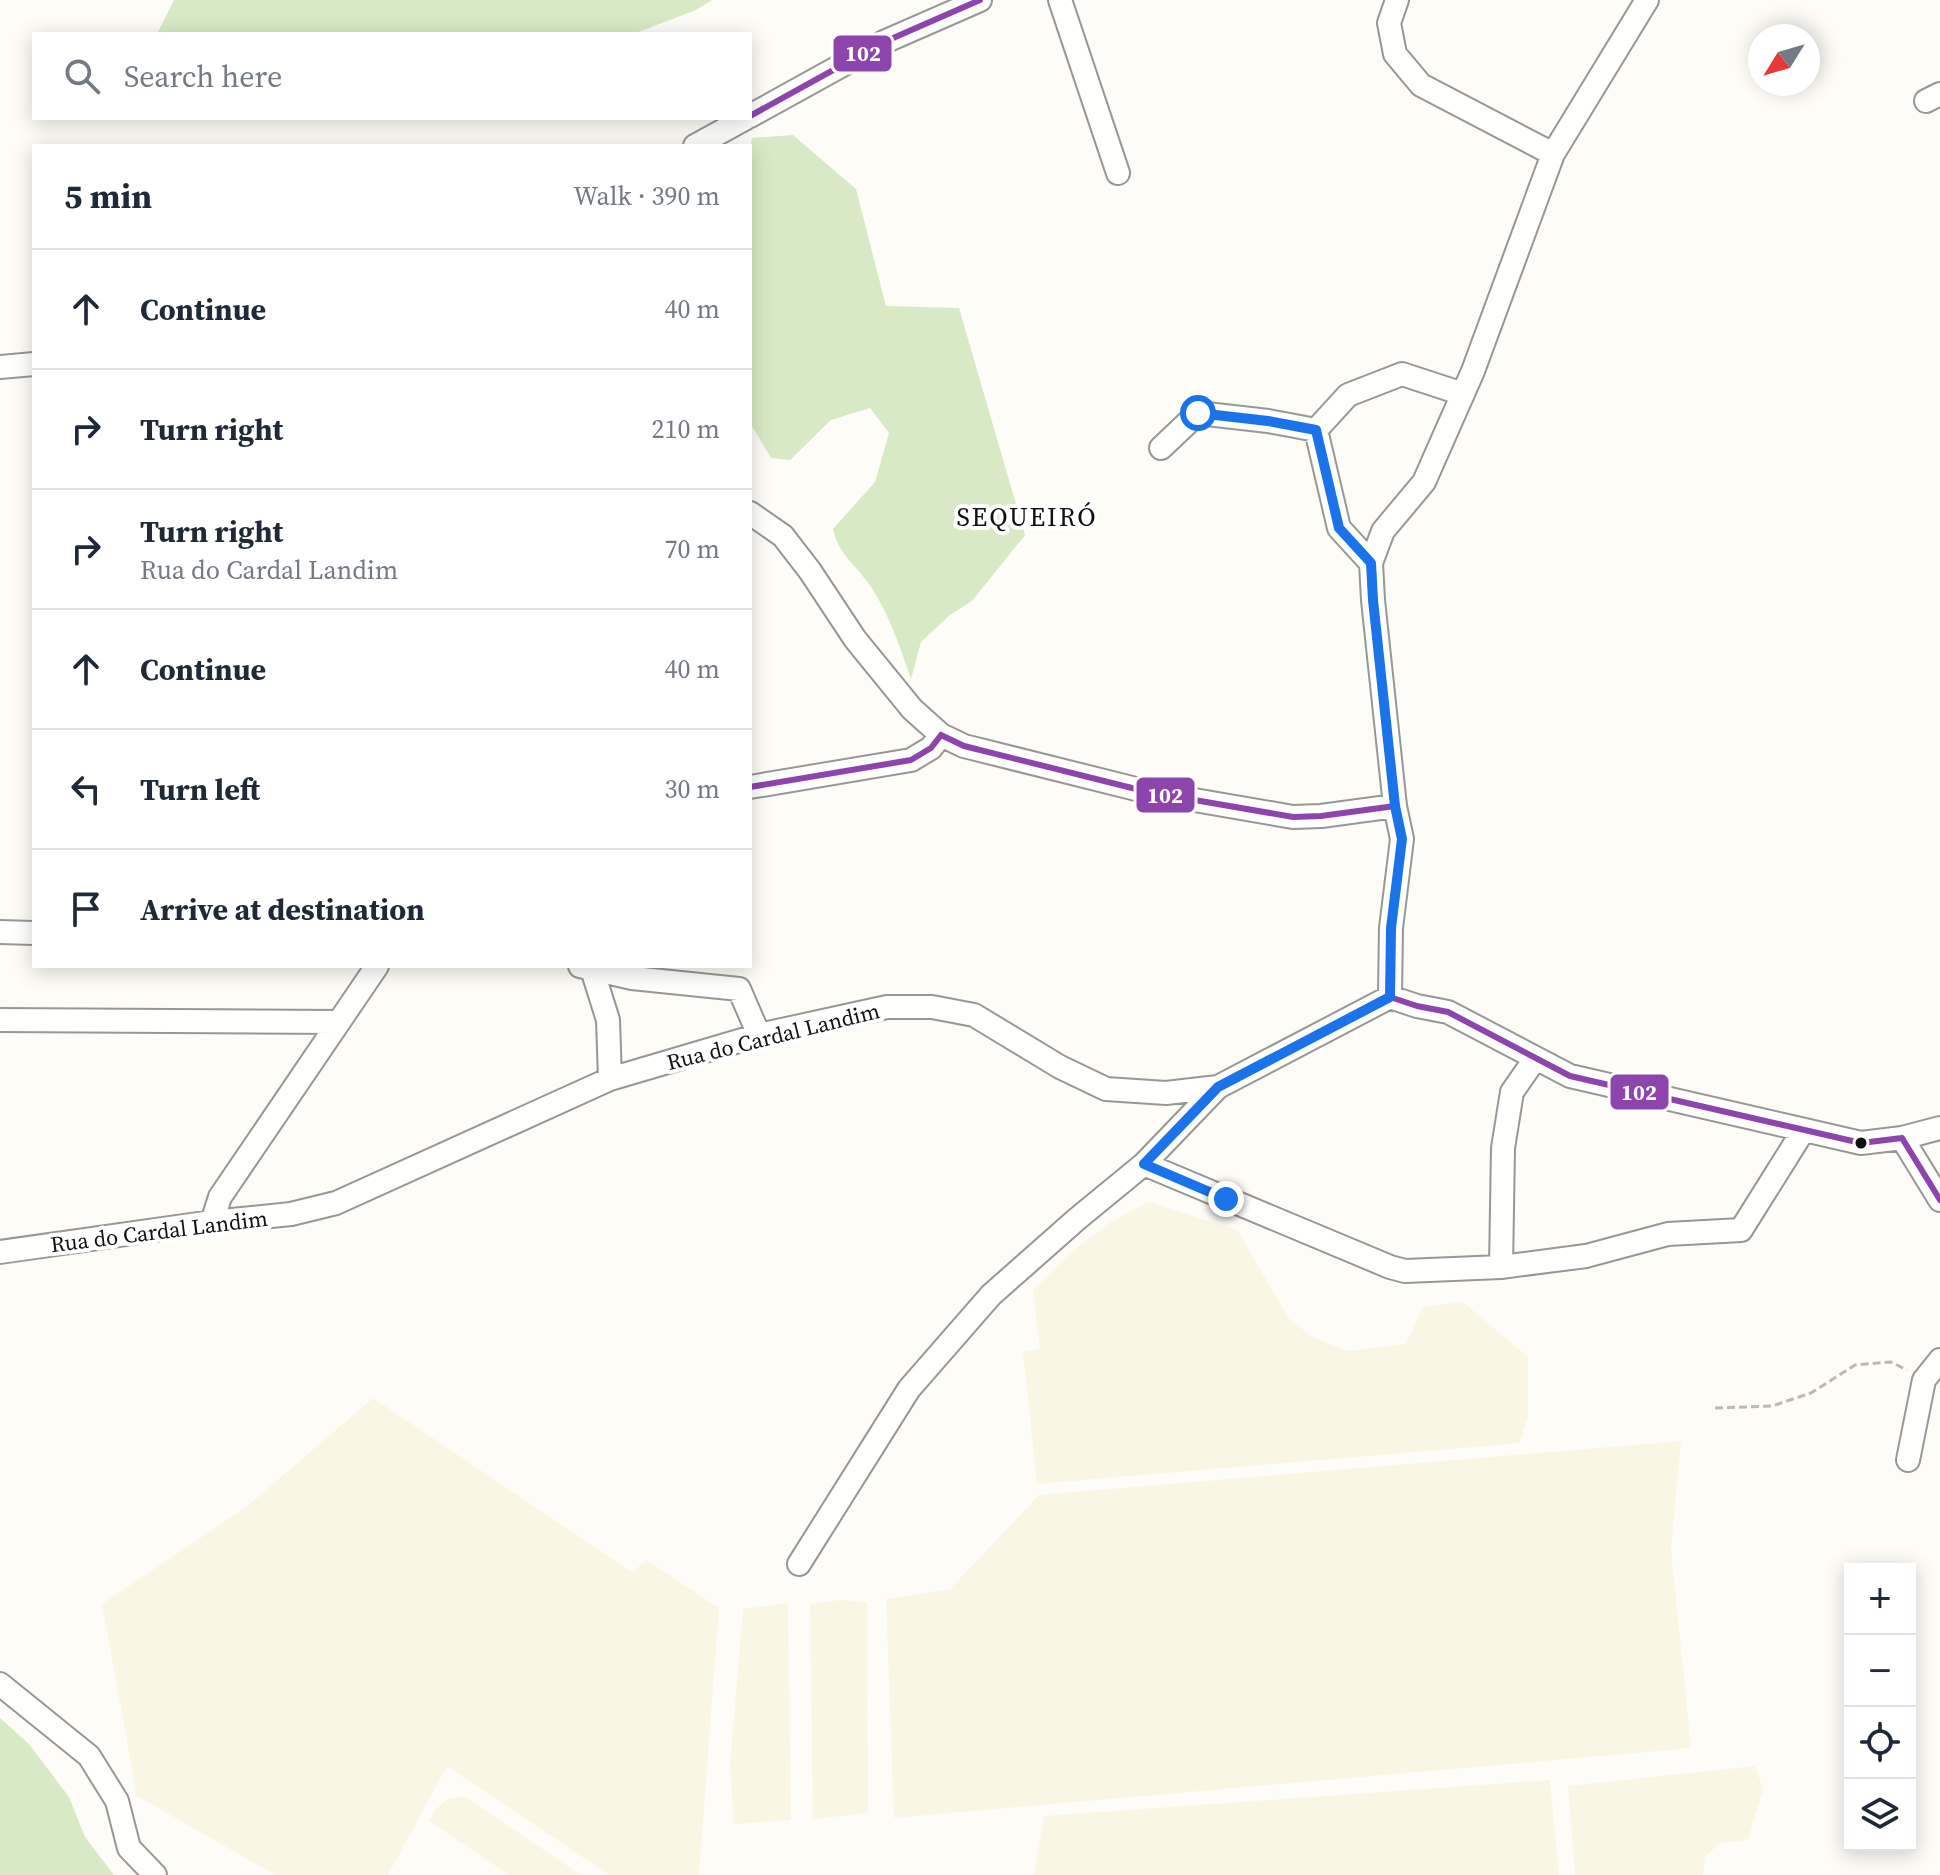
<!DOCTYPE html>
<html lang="en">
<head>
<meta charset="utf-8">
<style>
  :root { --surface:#fff; --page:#f2f2f3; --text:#1f2937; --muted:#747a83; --line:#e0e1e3 }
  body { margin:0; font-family:"Source Serif 4",serif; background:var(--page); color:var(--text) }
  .controls { position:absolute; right:24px; bottom:24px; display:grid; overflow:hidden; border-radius:0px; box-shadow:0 4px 20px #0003 }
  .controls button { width:72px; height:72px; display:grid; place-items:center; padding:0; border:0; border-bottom:2px solid var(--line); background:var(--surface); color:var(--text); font:40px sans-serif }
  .compass { position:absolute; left:1748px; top:24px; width:72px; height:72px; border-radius:50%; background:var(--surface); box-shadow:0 4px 20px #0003; rotate:233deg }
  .stop { position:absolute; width:24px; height:24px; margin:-18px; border:6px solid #1a73e8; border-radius:50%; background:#fff }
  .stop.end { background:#1a73e8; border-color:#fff; box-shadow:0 2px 8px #0008 }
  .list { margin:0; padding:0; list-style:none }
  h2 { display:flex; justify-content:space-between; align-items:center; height:104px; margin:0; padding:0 32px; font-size:34px }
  h2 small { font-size:26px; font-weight:400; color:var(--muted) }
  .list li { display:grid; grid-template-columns:52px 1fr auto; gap:24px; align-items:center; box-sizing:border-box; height:120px; padding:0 32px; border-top:2px solid var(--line) }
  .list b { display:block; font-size:30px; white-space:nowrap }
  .list p { margin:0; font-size:26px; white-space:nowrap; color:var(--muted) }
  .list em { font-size:26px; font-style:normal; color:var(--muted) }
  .icon { flex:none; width:44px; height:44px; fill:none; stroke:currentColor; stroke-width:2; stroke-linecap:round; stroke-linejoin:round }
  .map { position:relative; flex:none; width:1940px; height:1875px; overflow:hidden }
  .search { position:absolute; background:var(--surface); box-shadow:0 4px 20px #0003; left:32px; top:32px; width:720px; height:88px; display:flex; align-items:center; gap:20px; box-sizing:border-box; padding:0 28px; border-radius:0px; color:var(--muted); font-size:30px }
  .panel { position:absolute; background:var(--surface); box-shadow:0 4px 20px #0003; left:32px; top:144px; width:720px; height:824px; border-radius:0px }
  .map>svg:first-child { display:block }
  .farmland { fill:#f9f7e4 }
  .forest { fill:#d8eac5 }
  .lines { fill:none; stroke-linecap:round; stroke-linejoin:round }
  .minor-casing { stroke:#979795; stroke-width:26 }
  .path { stroke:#b9b9b8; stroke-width:3; stroke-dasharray:8 4; stroke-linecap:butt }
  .minor { stroke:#fffffe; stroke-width:22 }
  .bus-1-casing { stroke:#fff; stroke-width:12 }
  .bus-1 { stroke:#8e44ad; stroke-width:6 }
  .route { stroke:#1a73e8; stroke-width:10 }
  .bus-dot { fill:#111; stroke:#fff; stroke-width:3 }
  .labels { text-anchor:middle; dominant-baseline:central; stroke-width:8; stroke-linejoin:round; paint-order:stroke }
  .street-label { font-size:22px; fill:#111; stroke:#fff }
  .quarter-label { font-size:26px; letter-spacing:2px; fill:#111; stroke:#fff }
  .line-badge { stroke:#fff; stroke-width:3 }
  .badge-label { font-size:22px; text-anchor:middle; font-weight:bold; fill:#fff }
</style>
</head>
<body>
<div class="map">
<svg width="1940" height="1875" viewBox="0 0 1940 1875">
  <rect width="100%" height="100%" fill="#fdfcf7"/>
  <path class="farmland" d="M 1149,1202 L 1237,1230 L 1290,1320 L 1313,1337 L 1348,1351 L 1406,1344 L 1423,1307 L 1463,1302 L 1528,1357 L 1528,1415 L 1520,1443 L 1037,1484 L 1023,1352 L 1040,1349 L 1033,1290 L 1076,1248 L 1114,1220 Z
    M 373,1398 L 632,1572 L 647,1560 L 719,1608 L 699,1875 L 609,1875 L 447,1766 L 388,1875 L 275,1875 L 137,1796 L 102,1604 L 246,1507 Z
    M 1681,1441 L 1671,1550 L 1691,1748 L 894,1818 L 886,1599 L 950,1589 L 1039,1495 Z
    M 839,1600 L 867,1602 L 868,1813 L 813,1819 L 810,1604 Z
    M 788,1603 L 791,1820 L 734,1824 L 730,1766 L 743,1609 Z
    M 1755,1766 L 1763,1789 L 1748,1840 L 1721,1843 L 1705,1856 L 1703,1875 L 1575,1875 L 1568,1786 Z
    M 1550,1780 L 1559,1875 L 1034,1875 L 1044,1816 Z
    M 464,1796 L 581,1875 L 509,1875 L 429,1821 L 436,1809 L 448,1799 Z"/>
  <path class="forest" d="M 174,0 L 712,0 L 696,10 L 633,34 L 157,34 Z
    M 793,135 L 856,189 L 886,306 L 959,308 L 1025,535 L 972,601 L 950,615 L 921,642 L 911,679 C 900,647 890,616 871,587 C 857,566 838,554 833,529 L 875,482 L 889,433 L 870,408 L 831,420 L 790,460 L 771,458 L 750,423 L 750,150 L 752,138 Z
    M 0,1718 L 29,1744 L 69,1797 L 85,1837 L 114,1875 L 0,1875 Z"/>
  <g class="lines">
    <defs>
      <path id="minor" d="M 1060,0 L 1118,173
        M 1397,0 L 1389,23 L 1395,54 L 1421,85 L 1553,154
        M 1926,101 L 1940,94
        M 750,116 L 884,42 L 980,0
        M 695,146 L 746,118
        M 0,367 L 34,364
        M 1161,448 L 1198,413 L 1268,421 L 1316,430
        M 750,513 L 783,536 L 810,571 L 855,639 L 912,709 L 941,735 L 964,746 L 1148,792 L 1293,817 L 1321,816 L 1395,806
        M 1371,563 L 1339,528 L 1316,430 L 1348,395 L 1402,374 L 1463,394
        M 750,787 L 911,760 L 931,748 L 941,735
        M 0,932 L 34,933
        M 580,966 L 632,978 L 739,989 L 759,1035
        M 591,966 L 608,1020 L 610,1079
        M 1390,997 L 1391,928 L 1402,839 L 1395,806 L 1373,600 L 1371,563 L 1383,531 L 1424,482 L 1473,371 L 1553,154 L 1647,0
        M 0,1020 L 339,1022
        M 1902,1138 L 1940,1200
        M 1144,1164 L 1390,1267 L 1405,1271 L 1501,1267 L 1586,1256 L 1668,1234 L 1741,1230 L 1803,1131
        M 212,1222 L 220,1197 L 377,966
        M 0,1252 L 212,1222 L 291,1214 L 336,1203 L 610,1079 L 759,1035 L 887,1007 L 932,1007 L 974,1015 L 1060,1067 L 1106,1089 L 1166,1093 L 1218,1087 L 1390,997 L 1417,1006 L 1448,1012 L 1570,1076 L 1861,1143 L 1902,1138 L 1940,1128
        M 1501,1267 L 1503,1148 L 1512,1092 L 1535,1059
        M 1908,1460 L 1924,1380 L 1940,1360
        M 799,1564 L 909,1389 L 991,1295 L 1077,1219 L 1144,1164 L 1218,1087
        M 0,1684 L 89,1756 L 117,1801 L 129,1848 L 155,1875"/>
    </defs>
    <use href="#minor" class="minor-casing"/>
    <path class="path" d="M 1715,1408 L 1772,1406 L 1811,1393 L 1855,1365 L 1891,1362 L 1907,1370"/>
    <use href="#minor" class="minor"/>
    <defs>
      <path id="bus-1" d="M 750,116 L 884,42 L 980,0
        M 941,735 L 964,746 L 1148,792 L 1293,817 L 1321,816 L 1395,806
        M 750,787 L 911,760 L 931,748 L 941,735
        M 1390,997 L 1417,1006 L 1448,1012 L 1570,1076 L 1861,1143 L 1902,1138
        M 1390,997 L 1391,928 L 1402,839 L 1395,806
        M 1902,1138 L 1940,1200"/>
    </defs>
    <use href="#bus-1" class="bus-1-casing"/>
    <use href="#bus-1" class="bus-1"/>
  </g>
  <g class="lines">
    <path class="route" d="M 1198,413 L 1268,421 L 1316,430 L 1339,528 L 1371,563 L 1373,600 L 1395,806 L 1402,839 L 1391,928 L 1390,997 L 1218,1087 L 1144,1164 L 1226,1199"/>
  </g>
  <circle class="bus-dot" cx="1861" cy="1143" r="7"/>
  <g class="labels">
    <g class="street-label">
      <text transform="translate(773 1036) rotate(-14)">Rua do Cardal Landim</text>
      <text transform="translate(159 1231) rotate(-7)">Rua do Cardal Landim</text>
    </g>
    <g class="quarter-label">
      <text x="1027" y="517">SEQUEIRÓ</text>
    </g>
  </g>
  <g class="line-badge">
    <rect x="832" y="34" width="61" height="39" rx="8" fill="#8e44ad"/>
    <rect x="1135" y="776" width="61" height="38" rx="8" fill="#8e44ad"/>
    <rect x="1609" y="1073" width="61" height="38" rx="8" fill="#8e44ad"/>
  </g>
  <g class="badge-label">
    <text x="863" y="61">102</text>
    <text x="1165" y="803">102</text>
    <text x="1639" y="1100">102</text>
  </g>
</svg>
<div class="controls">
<button>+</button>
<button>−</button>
<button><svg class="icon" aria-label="locate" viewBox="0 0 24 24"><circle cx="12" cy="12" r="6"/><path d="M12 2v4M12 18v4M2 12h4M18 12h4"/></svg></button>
<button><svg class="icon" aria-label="layers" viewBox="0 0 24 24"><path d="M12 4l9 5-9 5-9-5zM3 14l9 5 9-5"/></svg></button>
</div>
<svg class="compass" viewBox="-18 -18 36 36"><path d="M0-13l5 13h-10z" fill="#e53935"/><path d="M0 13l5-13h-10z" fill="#747a83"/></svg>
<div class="stop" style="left:1198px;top:413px"></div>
<div class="stop end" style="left:1226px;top:1199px"></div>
<div class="search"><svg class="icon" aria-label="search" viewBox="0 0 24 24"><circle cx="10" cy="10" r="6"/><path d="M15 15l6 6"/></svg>Search here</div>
<section class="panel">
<h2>5 min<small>Walk · 390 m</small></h2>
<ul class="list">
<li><svg class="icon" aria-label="ahead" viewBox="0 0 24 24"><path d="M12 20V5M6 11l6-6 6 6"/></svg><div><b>Continue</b></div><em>40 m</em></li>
<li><svg class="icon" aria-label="right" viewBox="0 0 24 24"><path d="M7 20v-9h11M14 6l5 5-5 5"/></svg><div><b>Turn right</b></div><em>210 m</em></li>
<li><svg class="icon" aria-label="right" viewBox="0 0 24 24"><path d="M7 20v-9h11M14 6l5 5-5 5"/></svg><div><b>Turn right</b><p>Rua do Cardal Landim</p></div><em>70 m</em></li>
<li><svg class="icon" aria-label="ahead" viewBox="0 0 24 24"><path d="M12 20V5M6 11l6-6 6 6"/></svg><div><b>Continue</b></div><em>40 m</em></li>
<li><svg class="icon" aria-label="left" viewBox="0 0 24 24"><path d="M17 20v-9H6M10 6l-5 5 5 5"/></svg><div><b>Turn left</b></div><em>30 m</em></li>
<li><svg class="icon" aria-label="arrive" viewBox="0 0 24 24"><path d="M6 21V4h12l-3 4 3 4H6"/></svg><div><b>Arrive at destination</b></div></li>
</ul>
</section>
</div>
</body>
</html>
